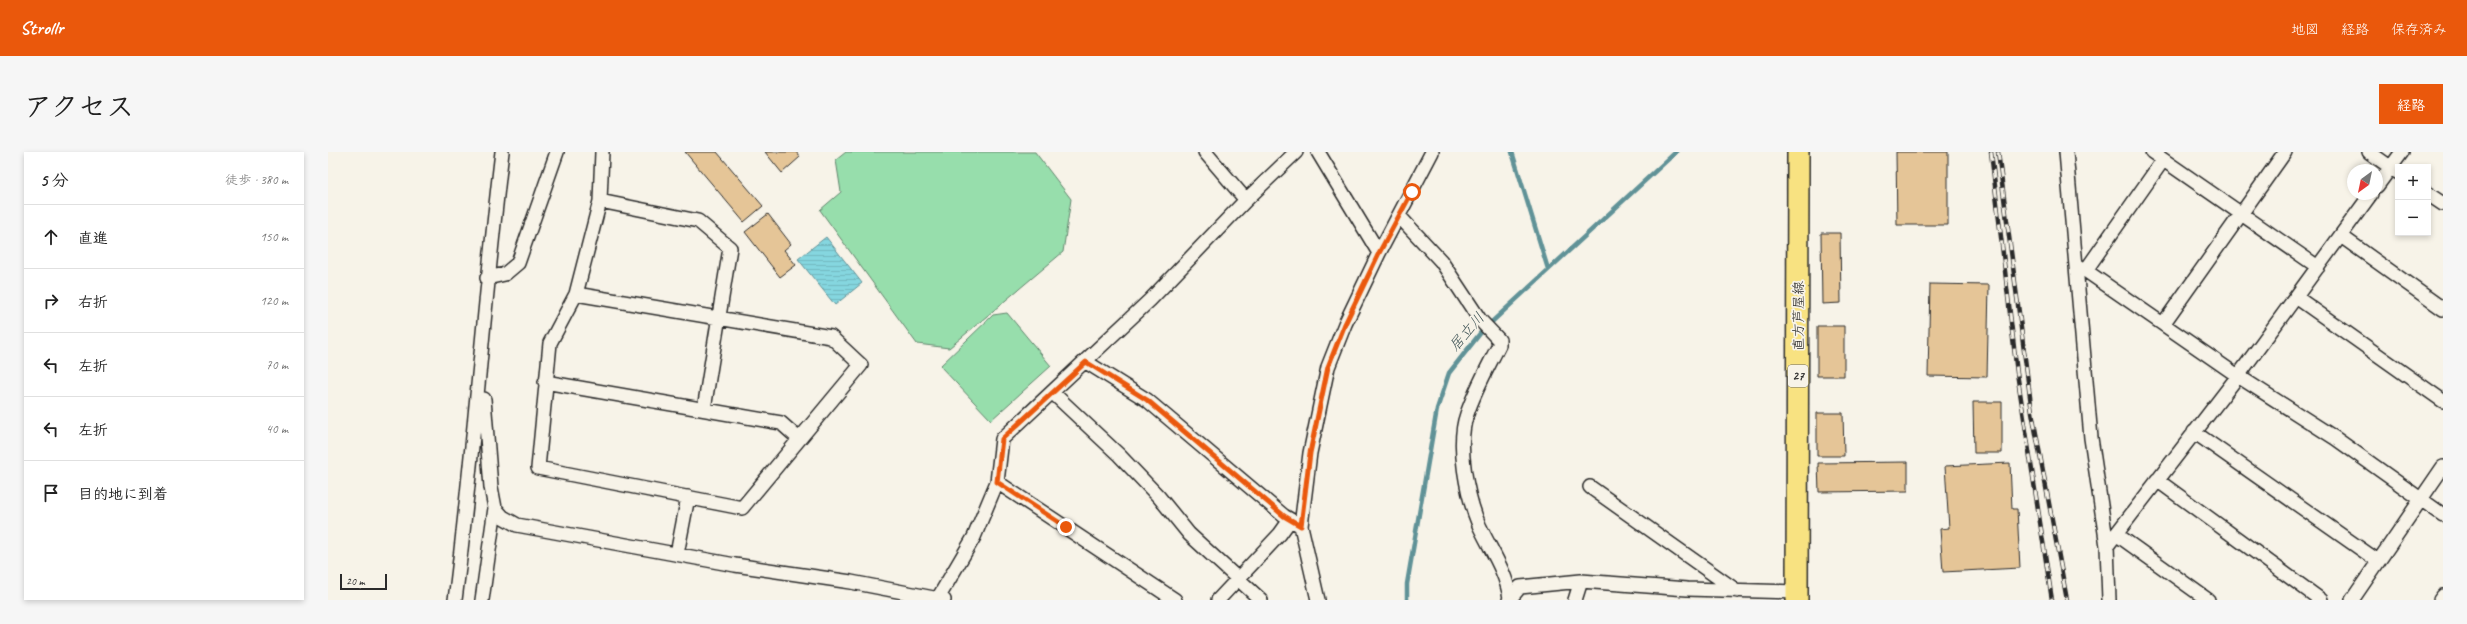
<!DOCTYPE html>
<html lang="ja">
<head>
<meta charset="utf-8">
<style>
  :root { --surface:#fff; --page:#f6f6f6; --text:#222; --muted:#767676; --line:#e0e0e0; --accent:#ea580c }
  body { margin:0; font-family:Caveat,"Klee One",sans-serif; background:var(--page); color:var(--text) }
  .controls { position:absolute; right:12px; top:12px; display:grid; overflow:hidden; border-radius:0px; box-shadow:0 2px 6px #0003 }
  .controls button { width:36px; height:36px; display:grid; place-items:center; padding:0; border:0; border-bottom:1px solid var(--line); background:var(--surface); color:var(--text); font:20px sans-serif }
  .compass { position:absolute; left:2019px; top:12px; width:36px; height:36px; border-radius:50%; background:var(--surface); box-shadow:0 2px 6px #0003; rotate:213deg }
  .scale { position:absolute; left:12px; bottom:10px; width:47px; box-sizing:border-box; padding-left:4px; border:2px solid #2b2b2b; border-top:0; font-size:11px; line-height:14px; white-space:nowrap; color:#2b2b2b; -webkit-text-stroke:3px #f7f3e8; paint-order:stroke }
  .stop { position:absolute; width:12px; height:12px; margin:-9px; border:3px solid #ea580c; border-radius:50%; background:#fff }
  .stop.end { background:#ea580c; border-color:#fff; box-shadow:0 1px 4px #0008 }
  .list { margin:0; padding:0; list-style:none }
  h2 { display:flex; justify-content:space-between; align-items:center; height:52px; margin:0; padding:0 16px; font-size:17px }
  h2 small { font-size:13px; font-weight:400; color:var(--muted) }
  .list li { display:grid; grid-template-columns:26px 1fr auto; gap:12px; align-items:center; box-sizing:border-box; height:64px; padding:0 16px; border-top:1px solid var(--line) }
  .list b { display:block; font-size:15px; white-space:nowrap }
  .list em { font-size:13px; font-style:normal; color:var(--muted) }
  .icon { flex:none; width:22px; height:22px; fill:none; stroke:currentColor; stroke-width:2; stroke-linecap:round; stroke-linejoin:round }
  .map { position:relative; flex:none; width:2115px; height:448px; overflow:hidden; border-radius:0px }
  header { display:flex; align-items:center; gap:24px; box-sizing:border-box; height:56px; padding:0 20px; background:var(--accent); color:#fff }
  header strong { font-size:19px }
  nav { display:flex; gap:22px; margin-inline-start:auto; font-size:14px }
  .intro { display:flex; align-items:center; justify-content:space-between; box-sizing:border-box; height:96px; padding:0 24px }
  h1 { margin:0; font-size:28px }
  .button { padding:10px 18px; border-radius:0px; background:var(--accent); color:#fff; font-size:14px; font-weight:700 }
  main { display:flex; gap:24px; padding:0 24px }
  aside { flex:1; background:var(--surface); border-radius:0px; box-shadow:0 2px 6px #0003 }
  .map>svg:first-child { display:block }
  .green { fill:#97deac; stroke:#61846c }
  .water { fill:url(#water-rules); stroke:#619297 }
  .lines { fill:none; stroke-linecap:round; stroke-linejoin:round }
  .stream { stroke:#619297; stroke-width:4.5 }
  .building { fill:#e5c597; stroke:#2b2b2b }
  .street-casing { stroke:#2b2b2b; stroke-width:16 }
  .primary-casing { stroke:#2b2b2b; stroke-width:24 }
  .street { stroke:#f7f3e8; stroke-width:13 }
  .primary { stroke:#f8e281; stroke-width:21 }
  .rail-casing { stroke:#2b2b2b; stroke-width:4.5 }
  .rail { stroke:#f7f3e8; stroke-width:3; stroke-dasharray:9; stroke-linecap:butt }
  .route { stroke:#ea580c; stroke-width:5 }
  .labels { text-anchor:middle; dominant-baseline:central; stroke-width:3.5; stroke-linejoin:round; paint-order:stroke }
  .shield { fill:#f7f3e8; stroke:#686764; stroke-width:1 }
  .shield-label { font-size:13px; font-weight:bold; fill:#2b2b2b }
  .street-label { font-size:14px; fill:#2b2b2b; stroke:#f7f3e8 }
  .water-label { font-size:15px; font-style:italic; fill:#425658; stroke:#f7f3e8 }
</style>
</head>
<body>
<header>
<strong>Strollr</strong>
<nav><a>地図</a><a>経路</a><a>保存済み</a></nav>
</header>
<div class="intro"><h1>アクセス</h1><a class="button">経路</a></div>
<main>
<aside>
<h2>5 分<small>徒歩 · 380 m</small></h2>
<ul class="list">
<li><svg class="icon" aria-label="ahead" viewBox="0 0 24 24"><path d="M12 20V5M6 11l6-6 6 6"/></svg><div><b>直進</b></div><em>150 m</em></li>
<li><svg class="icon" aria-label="right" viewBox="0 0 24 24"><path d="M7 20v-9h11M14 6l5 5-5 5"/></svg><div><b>右折</b></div><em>120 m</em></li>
<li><svg class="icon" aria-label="left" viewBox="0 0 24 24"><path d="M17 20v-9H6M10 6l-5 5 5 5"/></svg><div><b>左折</b></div><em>70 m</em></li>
<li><svg class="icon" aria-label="left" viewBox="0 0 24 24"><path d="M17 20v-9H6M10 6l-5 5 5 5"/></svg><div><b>左折</b></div><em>40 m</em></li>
<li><svg class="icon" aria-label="arrive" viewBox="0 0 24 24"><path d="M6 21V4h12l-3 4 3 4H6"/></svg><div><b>目的地に到着</b></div></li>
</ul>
</aside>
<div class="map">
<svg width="2115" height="448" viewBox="0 0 2115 448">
  <defs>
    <pattern id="water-rules" width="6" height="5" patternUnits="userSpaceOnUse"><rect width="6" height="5" fill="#85d6df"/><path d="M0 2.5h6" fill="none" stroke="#73b8c0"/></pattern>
  </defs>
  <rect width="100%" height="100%" fill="#f7f3e8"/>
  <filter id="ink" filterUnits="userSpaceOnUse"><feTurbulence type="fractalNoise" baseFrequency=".025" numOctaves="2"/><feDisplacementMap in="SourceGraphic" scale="8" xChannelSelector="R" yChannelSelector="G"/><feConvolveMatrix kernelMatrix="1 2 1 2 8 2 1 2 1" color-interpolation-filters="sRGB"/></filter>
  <g filter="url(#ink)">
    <path class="green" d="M 518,0 L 707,0 L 743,47 L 735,100 L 621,196 L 589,192 L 492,58 L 513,40 L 508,8 Z
      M 679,161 L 723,214 L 663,268 L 612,214 L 665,163 Z"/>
    <path class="water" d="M 498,85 L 534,131 L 507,153 L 470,107 Z"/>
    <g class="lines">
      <path class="stream" d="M 1184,0 L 1220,117
        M 1079,448 L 1079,432 L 1109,257 L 1121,221 L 1154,179 L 1348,0"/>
    </g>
    <path class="building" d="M 357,0 L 389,0 L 435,54 L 416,70 Z
      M 437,0 L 468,0 L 472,5 L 454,21 Z
      M 1568,0 L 1620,0 L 1620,73 L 1569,73 Z
      M 440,62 L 463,92 L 456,98 L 468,113 L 452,125 L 417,80 Z
      M 1493,81 L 1512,81 L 1513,151 L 1494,152 Z
      M 1602,132 L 1661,133 L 1659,225 L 1600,224 Z
      M 1489,174 L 1516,174 L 1516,224 L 1489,224 Z
      M 1645,250 L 1674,250 L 1674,301 L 1646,301 Z
      M 1489,261 L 1515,261 L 1516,304 L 1489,304 Z
      M 1580,310 L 1580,339 L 1491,340 L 1490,311 Z
      M 1682,311 L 1684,357 L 1689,357 L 1692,416 L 1615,420 L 1612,377 L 1621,376 L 1617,314 Z"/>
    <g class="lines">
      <defs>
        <path id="street" d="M 877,0 L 918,48
          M 990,0 L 1051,101
          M 1738,0 L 1763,286 L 1779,394 L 1781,448
          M 1824,0 L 1990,115
          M 2041,0 L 2069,20
          M 2049,34 L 2074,0
          M 2100,42 L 2115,52
          M 272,49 L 370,69 L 402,96 L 376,257
          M 1071,64 L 1113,109 L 1152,168 L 1171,188 L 1171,193 C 1160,215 1147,238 1139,262 C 1128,292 1139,344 1151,373 C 1162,397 1178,419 1182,446
          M 2013,84 L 2115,157
          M 1748,112 L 1910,224 L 2007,286 L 2115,363
          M 1758,118 L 1835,8
          M 159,126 L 177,122 L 190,111 L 229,0
          M 248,142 L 503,185 L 533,213 L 414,356 L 210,316 L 222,191 L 248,142 L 272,49 L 274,0
          M 1968,145 L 2115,249
          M 1835,172 L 1957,0
          M 758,210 L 819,248 L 956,364 L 973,374
          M 217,230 L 453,271 L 471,287
          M 725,241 L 791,303 L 831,345 L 861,382 L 933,448
          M 1866,280 L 2050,409
          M 1829,328 L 1993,448
          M 669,330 L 847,448
          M 1262,335 L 1409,439
          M 167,356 L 175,365 L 189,373 L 407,413 L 523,430 L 616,448
          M 1788,382 L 1880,448
          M 1779,394 L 1910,224 L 2043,42
          M 349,402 L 360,345
          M 127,448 C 146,299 156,149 174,0
          M 154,448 L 167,356 L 163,335 L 156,247
          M 609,448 L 646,385 L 669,330 L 674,287 L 822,148 L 918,48 L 968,0
          M 890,448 L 952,382 L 962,368
          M 990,448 L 973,374 L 982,301 L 1000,215 L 1017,172 L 1051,101 L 1104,0
          M 1181,448 L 1192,435 L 1253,429 L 1359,437 L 1469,440
          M 1247,448 L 1253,429
          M 2024,448 L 2115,315
          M 2112,448 L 2115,444"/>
        <path id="primary" d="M 1469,448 L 1470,0"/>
      </defs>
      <use href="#street" class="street-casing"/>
      <use href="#primary" class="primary-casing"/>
      <use href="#street" class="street"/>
      <use href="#primary" class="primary"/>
      <defs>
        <path id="rail" d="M 1663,0 L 1689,221 L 1724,448
          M 1670,0 L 1704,260 L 1739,448"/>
      </defs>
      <use href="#rail" class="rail-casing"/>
      <use href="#rail" class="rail"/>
    </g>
  </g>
  <g class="lines" filter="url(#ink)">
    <path class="route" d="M 738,375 L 669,330 L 674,287 L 758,210 L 819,248 L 956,364 L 973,374 L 982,301 L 1000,215 L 1017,172 L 1051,101 L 1084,40"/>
  </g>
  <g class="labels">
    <rect class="shield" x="1460" y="213" width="20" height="22" rx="3"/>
    <g class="shield-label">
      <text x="1470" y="224">27</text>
    </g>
    <g class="street-label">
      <text transform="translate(1470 164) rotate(-90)">直方芦屋線</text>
    </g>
    <g class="water-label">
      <text transform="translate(1139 180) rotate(-49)">居立川</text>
    </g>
  </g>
</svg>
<div class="controls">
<button>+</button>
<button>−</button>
</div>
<svg class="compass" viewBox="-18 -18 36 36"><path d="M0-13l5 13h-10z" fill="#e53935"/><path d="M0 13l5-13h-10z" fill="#767676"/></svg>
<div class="scale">20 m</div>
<div class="stop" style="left:1084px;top:40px"></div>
<div class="stop end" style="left:738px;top:375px"></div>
</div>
</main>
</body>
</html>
